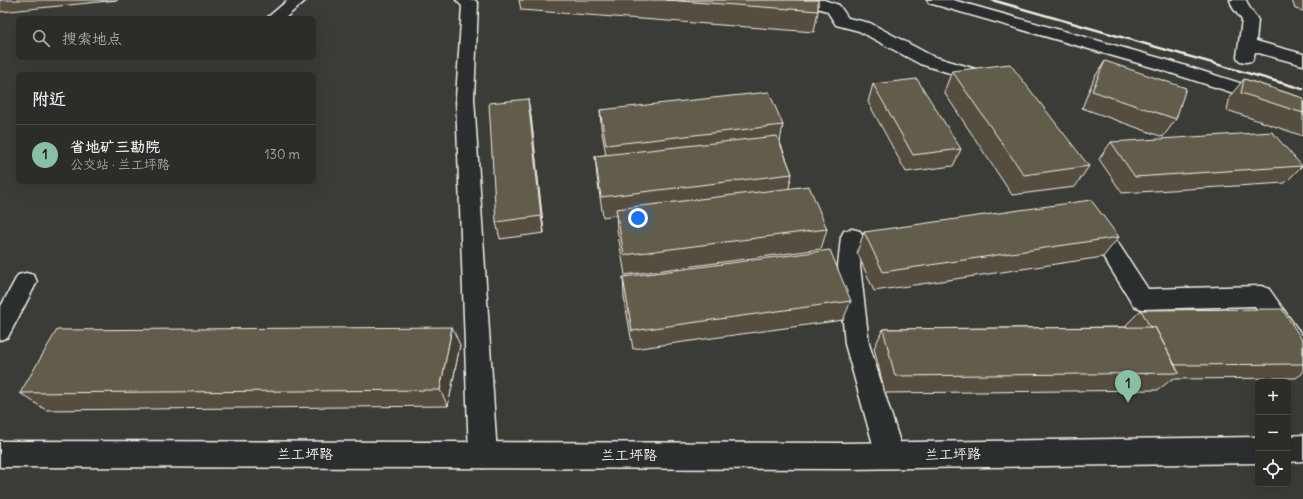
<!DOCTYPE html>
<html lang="zh">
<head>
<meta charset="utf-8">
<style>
  :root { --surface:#2c2c29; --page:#343431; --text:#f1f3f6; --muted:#a6a7a8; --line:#484846; --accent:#8abfa5 }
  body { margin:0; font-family:Delius,"LXGW WenKai TC",sans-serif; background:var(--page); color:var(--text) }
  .controls { position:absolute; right:12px; bottom:12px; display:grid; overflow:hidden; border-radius:6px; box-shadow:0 4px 16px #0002 }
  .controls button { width:36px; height:36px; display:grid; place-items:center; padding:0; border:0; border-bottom:1px solid var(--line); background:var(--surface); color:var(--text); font:20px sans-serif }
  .you { position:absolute; left:638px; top:218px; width:14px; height:14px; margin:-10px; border:3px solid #fff; border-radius:50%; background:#1a73e8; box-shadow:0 0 0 6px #1a73e833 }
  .badge { display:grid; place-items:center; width:26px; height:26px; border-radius:50%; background:var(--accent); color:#111; font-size:13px; font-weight:700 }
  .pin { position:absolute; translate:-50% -33px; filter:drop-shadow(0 1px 2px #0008) }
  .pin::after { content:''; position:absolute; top:21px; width:14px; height:12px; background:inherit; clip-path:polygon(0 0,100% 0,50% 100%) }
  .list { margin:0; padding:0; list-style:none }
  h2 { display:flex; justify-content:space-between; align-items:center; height:52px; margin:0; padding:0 16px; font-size:17px }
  h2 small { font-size:13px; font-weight:400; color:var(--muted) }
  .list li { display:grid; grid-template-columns:26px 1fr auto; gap:12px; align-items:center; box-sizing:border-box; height:60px; padding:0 16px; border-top:1px solid var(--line) }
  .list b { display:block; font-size:15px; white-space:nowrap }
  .list p { margin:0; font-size:13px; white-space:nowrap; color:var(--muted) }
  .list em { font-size:13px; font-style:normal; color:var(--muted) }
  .icon { flex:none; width:22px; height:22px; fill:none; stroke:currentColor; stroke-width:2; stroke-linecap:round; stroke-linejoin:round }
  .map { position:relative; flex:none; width:1303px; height:499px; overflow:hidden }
  .search { position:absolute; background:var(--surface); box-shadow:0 4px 16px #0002; left:16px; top:16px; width:300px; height:44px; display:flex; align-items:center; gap:10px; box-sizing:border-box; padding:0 14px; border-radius:6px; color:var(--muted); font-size:15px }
  .panel { position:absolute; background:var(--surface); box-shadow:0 4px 16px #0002; left:16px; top:72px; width:300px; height:112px; border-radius:6px }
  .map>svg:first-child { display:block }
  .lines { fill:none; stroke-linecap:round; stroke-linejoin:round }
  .minor-casing { stroke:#f4f1e8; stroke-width:3 }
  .highway-casing { stroke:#f4f1e8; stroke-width:3 }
  .minor { fill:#2a2d2e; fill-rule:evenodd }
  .highway { fill:#2a2d2e; fill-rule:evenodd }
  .rail { stroke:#f4f1e8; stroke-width:2.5 }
  .wall { fill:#544e40; stroke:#f4f1e8 }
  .shaded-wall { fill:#454034; stroke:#f4f1e8 }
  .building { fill:#625b4b; stroke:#f4f1e8 }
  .labels { text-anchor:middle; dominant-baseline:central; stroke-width:3.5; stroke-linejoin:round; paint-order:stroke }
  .near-street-label { font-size:14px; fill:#f4f1e8; stroke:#2a2d2e }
</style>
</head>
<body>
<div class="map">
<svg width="1303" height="499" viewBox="0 0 1303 499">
  <rect width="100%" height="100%" fill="#3b3b37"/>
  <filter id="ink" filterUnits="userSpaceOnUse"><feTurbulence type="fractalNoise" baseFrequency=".025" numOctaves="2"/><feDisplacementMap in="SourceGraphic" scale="8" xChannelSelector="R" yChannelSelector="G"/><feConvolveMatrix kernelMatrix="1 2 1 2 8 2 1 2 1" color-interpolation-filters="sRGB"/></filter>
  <g filter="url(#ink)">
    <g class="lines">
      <defs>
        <path id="minor" d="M 288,0 L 306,0 L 285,18 L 267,18 Z
          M 456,0 L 475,0 L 478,4 L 474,98 L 497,455 L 493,464 L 483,468 L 473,464 L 469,455 L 456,98 L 462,6 Z
          M 799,0 L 824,0 L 839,5 L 848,18 L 870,23 L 932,56 L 992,74 L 995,78 L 992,82 L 986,84 L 920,64 L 859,31 L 836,25 L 827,11 L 801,3 Z
          M 927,0 L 953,0 L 1167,60 L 1303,103 L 1303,115 L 1155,68 L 929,3 Z
          M 1230,0 L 1246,0 L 1249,7 L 1258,20 L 1256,41 L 1303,54 L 1303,65 L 1255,52 L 1252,61 L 1246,62 L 1240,61 L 1237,57 L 1242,20 L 1233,8 Z
          M 1093,215 L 1101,217 L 1148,289 L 1261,286 L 1269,289 L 1303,337 L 1303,368 L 1294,365 L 1255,306 L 1142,309 L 1134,306 L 1082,223 L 1085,217 Z
          M 852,229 L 860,231 L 863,237 L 860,266 L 869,344 L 904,455 L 900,464 L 890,468 L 880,464 L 876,455 L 845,344 L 838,266 L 841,237 L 844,231 Z
          M 26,273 L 34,275 L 37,282 L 8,337 L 0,340 L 0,308 L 18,275 Z"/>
        <path id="highway" d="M 1303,435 L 1303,461 L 1288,462 L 1288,436 Z
          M 1258,437 L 1258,463 L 845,469 L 0,467 L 0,441 L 845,443 Z"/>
      </defs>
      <use href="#minor" class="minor-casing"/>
      <use href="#highway" class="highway-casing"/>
      <use href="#minor" class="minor"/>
      <use href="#highway" class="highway"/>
      <path class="rail" d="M 992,0 L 1303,89"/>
    </g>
    <path class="wall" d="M 0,0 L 118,0 L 0,12 Z
      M 519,0 L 818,0 L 818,11 L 814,32 L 521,10 Z
      M 1292,0 L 1303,0 L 1303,11 L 1295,9 Z
      M 1105,61 L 1176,119 L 1163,137 L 1082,108 L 1094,78 Z
      M 952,71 L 1089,166 L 1075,187 L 1012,195 L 944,92 Z
      M 1244,79 L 1303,98 L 1303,136 L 1227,110 L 1230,96 Z
      M 873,84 L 961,149 L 953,166 L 906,172 L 868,102 Z
      M 600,110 L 783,125 L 780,142 L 792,174 L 789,188 L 827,229 L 821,249 L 625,275 L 617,229 L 616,215 L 603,217 L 597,177 L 595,156 L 606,155 L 601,127 Z
      M 531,116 L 544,233 L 500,239 L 496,222 Z
      M 1111,142 L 1302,166 L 1285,183 L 1122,193 L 1099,159 Z
      M 864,232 L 1119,237 L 1103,257 L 874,291 L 857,252 Z
      M 623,277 L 851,301 L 843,320 L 633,349 L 624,297 Z
      M 1141,310 L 1303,341 L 1303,373 L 1296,378 L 1172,379 L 1158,390 L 885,393 L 874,348 L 883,329 L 1127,327 L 1126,325 Z
      M 460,345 L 448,406 L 46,410 L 20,393 Z"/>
    <path class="shaded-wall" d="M 528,99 L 531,116 L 544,233 L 541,216 Z
      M 452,327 L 460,345 L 448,406 L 440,390 Z"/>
    <path class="building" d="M 666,0 L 818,0 L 818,11 Z
      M 1105,61 L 1186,88 L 1176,119 L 1092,91 Z
      M 1010,64 L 1089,166 L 1024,175 L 952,71 Z
      M 917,79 L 961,149 L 913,155 L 873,84 Z
      M 1244,79 L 1303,98 L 1303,113 L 1241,93 Z
      M 769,92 L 783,125 L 606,145 L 600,110 Z
      M 528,99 L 541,216 L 496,222 L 489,103 Z
      M 1272,132 L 1302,166 L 1135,177 L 1111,142 Z
      M 777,136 L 792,174 L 601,197 L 595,156 Z
      M 809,186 L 827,229 L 624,255 L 616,209 Z
      M 1091,200 L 1119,237 L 883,272 L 864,232 Z
      M 830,250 L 851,301 L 632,331 L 623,277 Z
      M 1282,309 L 1303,341 L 1303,364 L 1175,365 L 1155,327 L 1150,327 L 1141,310 Z
      M 452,327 L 440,390 L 20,393 L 57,330 Z
      M 1155,327 L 1179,373 L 895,376 L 883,329 Z"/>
  </g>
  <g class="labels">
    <g class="near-street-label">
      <text x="305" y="454">兰工坪路</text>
      <text transform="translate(953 454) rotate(-1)">兰工坪路</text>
      <text x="629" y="455">兰工坪路</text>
    </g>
  </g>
</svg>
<div class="controls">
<button>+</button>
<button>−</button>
<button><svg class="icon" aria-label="locate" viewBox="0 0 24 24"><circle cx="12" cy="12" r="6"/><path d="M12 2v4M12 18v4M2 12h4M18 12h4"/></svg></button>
</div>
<div class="you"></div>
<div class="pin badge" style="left:1128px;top:403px">1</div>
<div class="search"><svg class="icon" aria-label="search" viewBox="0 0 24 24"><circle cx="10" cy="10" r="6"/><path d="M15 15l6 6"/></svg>搜索地点</div>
<section class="panel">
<h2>附近<small></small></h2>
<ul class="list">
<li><span class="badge">1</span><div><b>省地矿三勘院</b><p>公交站 · 兰工坪路</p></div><em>130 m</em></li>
</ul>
</section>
</div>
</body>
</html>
